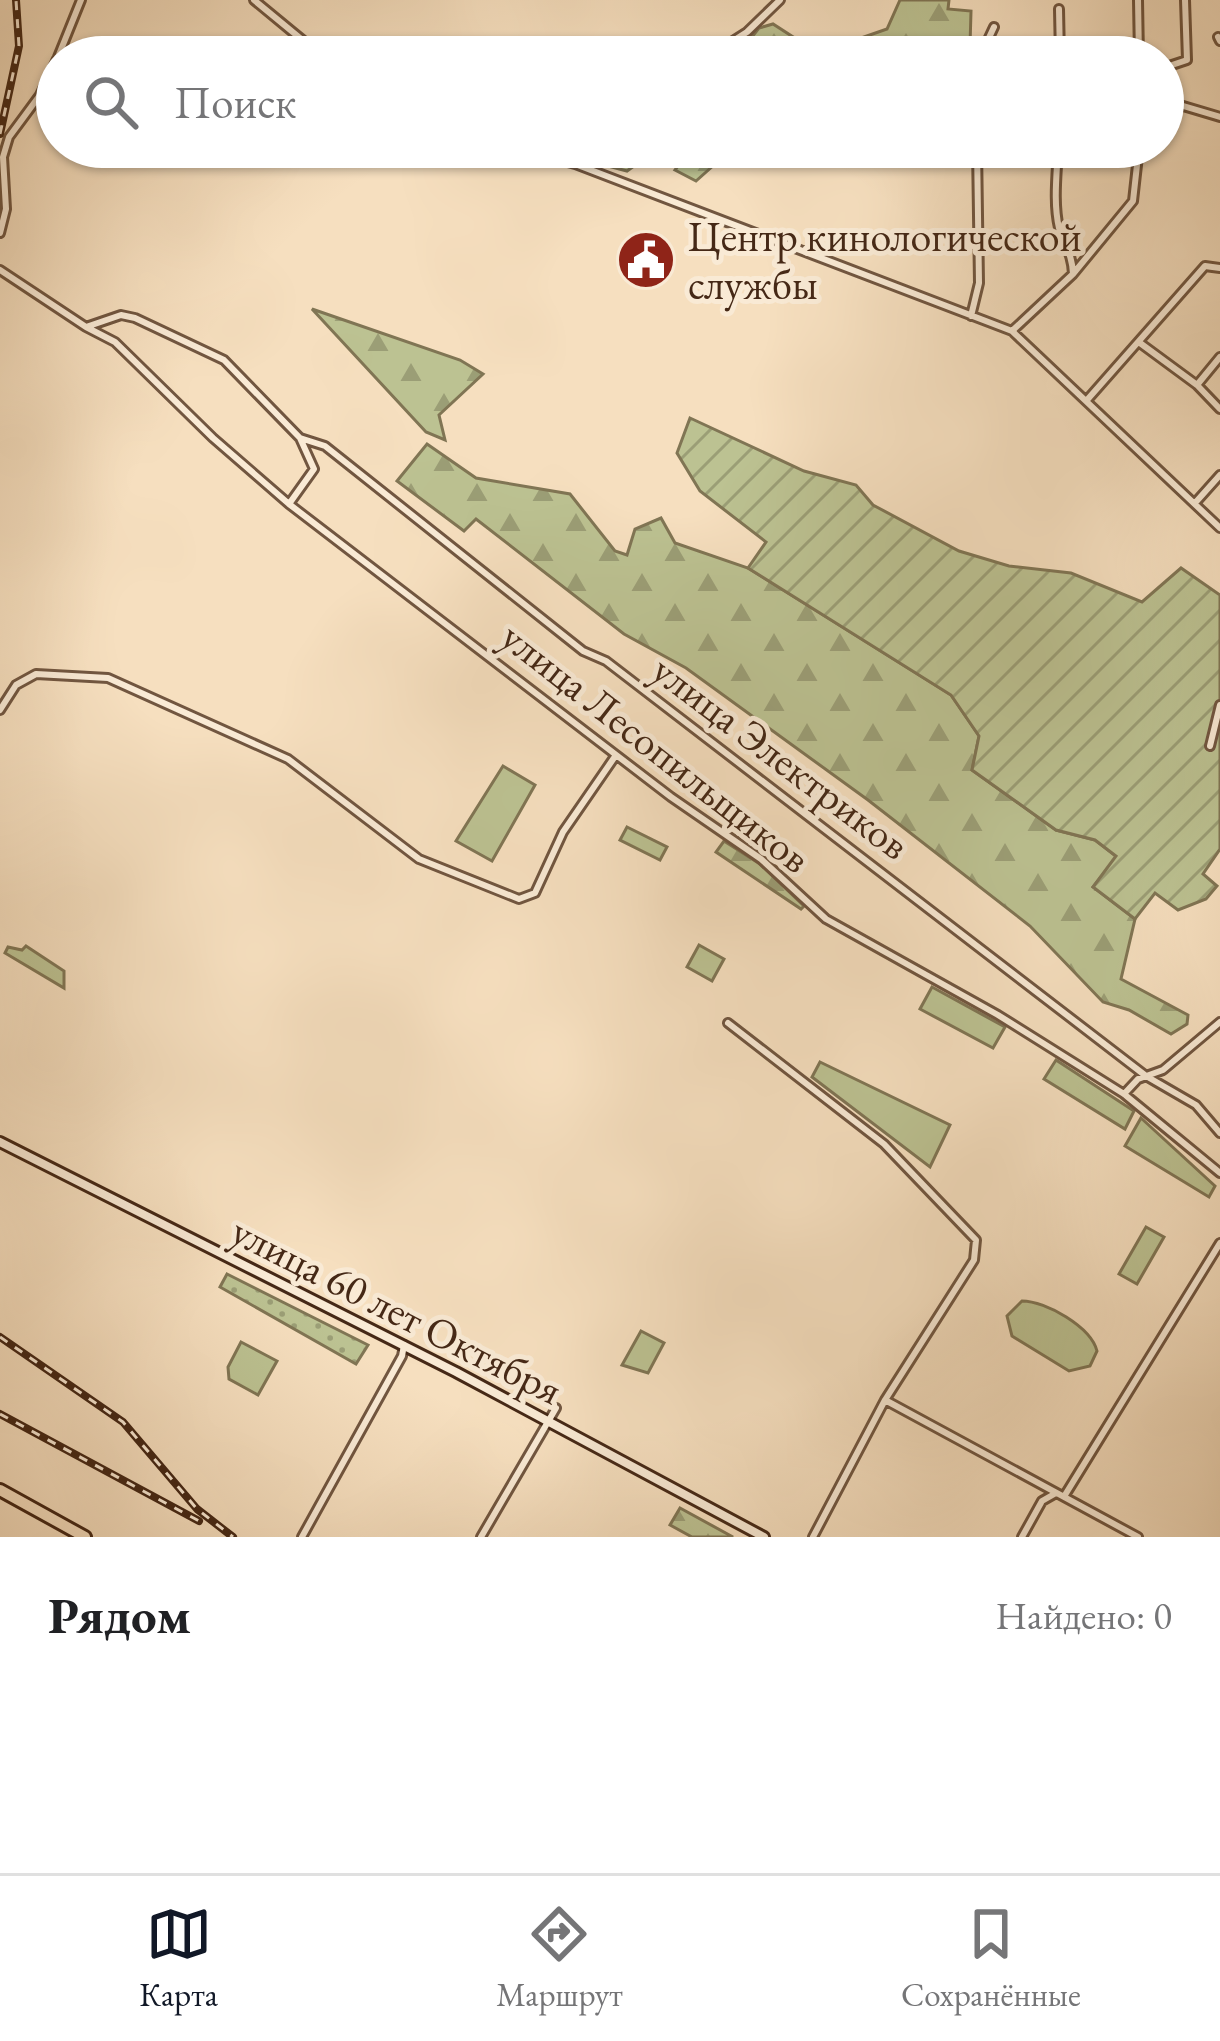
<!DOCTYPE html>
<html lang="ru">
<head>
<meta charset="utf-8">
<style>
  :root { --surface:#fff; --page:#f2f2f2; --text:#202124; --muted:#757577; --line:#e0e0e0; --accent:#111827 }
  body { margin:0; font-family:"EB Garamond",serif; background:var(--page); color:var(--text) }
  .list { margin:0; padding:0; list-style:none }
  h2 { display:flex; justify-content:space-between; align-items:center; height:156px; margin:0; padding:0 48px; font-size:51px }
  h2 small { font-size:39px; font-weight:400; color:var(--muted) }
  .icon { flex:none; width:66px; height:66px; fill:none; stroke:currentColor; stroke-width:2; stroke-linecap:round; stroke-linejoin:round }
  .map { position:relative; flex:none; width:1220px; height:1537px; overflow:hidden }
  .search { position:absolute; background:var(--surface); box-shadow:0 3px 9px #0004; left:36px; right:36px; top:36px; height:132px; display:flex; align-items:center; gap:30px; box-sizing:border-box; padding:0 42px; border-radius:66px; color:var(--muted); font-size:45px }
  .sheet { height:336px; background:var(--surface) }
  nav { display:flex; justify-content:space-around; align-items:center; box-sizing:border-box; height:168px; border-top:3px solid var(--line); background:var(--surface); font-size:33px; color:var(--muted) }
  nav a { display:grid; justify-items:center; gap:6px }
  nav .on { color:var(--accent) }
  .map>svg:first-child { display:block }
  .grass { fill:url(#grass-dots); stroke:#807554; stroke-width:3 }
  .forest { fill:url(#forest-firs); stroke:#807554; stroke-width:3 }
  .park { fill:#bcc292; stroke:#807554; stroke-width:3 }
  .garden { fill:url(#garden-furrows); stroke:#807554; stroke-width:3 }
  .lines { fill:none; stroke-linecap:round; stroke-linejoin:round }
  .street-casing { stroke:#715640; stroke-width:12 }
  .secondary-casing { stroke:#452816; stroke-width:14 }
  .highway-casing { stroke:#452816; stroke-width:16 }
  .street { stroke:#f9ead5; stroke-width:6 }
  .secondary { stroke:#f9ead5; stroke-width:8 }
  .highway { stroke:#f6dfbf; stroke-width:10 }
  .rail-casing { stroke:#452816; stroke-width:8 }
  .rail { stroke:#f9ead5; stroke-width:3; stroke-dasharray:9; stroke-linecap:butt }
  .labels { text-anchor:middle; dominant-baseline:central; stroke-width:10; stroke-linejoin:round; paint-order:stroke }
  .poi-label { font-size:42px; fill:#452816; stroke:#f9ead5; text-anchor:start }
  .street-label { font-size:42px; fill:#452816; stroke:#f9ead5 }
</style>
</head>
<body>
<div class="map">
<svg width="1220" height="1537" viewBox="0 0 1220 1537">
  <defs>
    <pattern id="grass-dots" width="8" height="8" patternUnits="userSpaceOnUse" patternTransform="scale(3)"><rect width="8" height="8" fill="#bcc292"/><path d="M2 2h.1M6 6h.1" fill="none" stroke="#9b9e76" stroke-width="1.8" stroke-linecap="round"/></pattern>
    <pattern id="forest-firs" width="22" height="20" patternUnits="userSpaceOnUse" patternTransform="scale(3)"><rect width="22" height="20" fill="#bcc292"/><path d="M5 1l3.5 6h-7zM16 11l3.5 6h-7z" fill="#9b9e76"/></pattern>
    <pattern id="garden-furrows" width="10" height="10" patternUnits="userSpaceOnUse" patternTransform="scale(3)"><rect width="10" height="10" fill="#bcc292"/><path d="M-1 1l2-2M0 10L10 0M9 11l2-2" fill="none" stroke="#9b9e76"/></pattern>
  </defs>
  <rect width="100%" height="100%" fill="#f6dfbf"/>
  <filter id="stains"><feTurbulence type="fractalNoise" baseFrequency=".00167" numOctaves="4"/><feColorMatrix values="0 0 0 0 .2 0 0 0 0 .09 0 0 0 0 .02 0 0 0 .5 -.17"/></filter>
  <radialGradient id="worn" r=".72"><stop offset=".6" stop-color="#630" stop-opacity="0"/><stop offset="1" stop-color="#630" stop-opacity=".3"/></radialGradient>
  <path class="grass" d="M 227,1274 L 368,1345 L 356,1364 L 220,1287 Z"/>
  <path class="forest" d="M 900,0 L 949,0 L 948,9 L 971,11 L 970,46 L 960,57 L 736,57 L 759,28 L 773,24 L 818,53 L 887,29 Z
    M 537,147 L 660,147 L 627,171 Z
    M 692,147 L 734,147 L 696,181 L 675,170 Z
    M 312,309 L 460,360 L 483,374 L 439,415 L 445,440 L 426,432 Z
    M 427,444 L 476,478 L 570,494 L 615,551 L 627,555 L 635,529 L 661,518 L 675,543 L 748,568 L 951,695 L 979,736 L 972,770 L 1056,830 L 1095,840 L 1117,857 L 1093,887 L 1135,919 L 1121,979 L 1188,1015 L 1187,1024 L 1171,1034 L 1129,1010 L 1103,1002 L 1030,926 L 868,800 L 686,668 L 624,634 L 476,519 L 464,531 L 397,481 Z
    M 724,841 L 760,864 L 804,906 L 801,909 L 716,852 Z
    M 26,946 L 64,971 L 64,988 L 5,953 L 8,947 L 22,950 Z
    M 680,1508 L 733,1537 L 692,1537 L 670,1525 Z"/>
  <path class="park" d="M 503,766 L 535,785 L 492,861 L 456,841 Z
    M 627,827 L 667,847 L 660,860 L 620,840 Z
    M 699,945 L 724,959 L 712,981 L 687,967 Z
    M 932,987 L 1005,1027 L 993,1048 L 920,1009 Z
    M 1056,1060 L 1134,1111 L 1125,1129 L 1044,1079 Z
    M 820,1062 L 950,1125 L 930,1167 L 812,1077 Z
    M 1141,1118 L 1215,1186 L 1209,1197 L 1125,1146 Z
    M 1146,1227 L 1164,1237 L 1137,1284 L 1119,1274 Z
    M 1022,1301 C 1046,1301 1091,1327 1097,1351 L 1090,1366 L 1069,1371 L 1012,1336 L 1007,1316 Z
    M 641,1331 L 664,1343 L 648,1373 L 622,1365 Z
    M 241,1342 L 277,1361 L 258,1395 L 229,1379 L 228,1367 Z"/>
  <path class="garden" d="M 690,418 L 804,471 L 856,485 L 873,505 L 959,551 L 1009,566 L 1071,573 L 1142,602 L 1181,568 L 1220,595 L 1220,849 L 1203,874 L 1217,886 L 1206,899 L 1178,910 L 1155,893 L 1135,919 L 1093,887 L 1116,856 L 1095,840 L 1056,830 L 972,770 L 979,736 L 951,695 L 748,568 L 766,542 L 700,491 L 677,453 Z"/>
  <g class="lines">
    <defs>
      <path id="street" d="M 254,0 L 323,57
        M 1138,0 L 1139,57
        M 1059,9 L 1060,57
        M 1218,37 L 1220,41
        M 58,57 L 81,0
        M 708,57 L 747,32 L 780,0
        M 980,57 L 994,27
        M 1163,68 L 1187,60 L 1185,0
        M 1163,100 L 1220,117
        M 512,147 L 575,164 L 1012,331 L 1220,528
        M 1058,147 C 1057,173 1053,202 1059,228 C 1064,246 1072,252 1073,274
        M 0,233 L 6,209 L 3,157 L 9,137 L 40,95 L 57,59
        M 0,270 L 86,327 L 121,315 L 135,318 L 224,360 L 300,438 L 314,469 L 289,504
        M 971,316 L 979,283 L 977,147
        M 86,327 L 115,342 L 213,438 L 289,504 L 671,797 L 761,859 L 826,919 L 998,1015 L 1124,1094 L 1220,1173
        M 1012,331 L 1073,274 L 1133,201 L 1139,147
        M 1140,343 L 1197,385 L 1220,409
        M 1197,385 L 1220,357
        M 1087,400 L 1205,266 L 1220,268
        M 300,438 L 325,446 L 583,651 L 606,661 L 1146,1076 L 1196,1105 L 1220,1133
        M 1195,503 L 1220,475
        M 0,710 L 16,685 L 36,674 L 108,678 L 288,759 L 419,859 L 519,899 L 535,893 L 563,832 L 616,755
        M 1210,746 L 1220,705
        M 728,1023 L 884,1144 L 976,1240 L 974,1260 L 885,1400 L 813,1537
        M 1124,1094 L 1138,1079 L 1163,1070 L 1220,1022
        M 885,1400 L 1138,1537
        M 1065,1495 L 1220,1243
        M 302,1537 L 402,1356 L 404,1345
        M 481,1537 L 556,1408
        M 1022,1537 L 1042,1501 L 1056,1493"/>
      <path id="secondary" d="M 0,1142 L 456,1372 L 764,1537"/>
      <path id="highway" d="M 0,1490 L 85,1537"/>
    </defs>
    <use href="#street" class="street-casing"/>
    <use href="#secondary" class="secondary-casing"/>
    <use href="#highway" class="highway-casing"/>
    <use href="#street" class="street"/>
    <use href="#secondary" class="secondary"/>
    <use href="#highway" class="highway"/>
    <defs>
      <path id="rail" d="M 0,134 L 19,46 L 16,0
        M 0,1337 L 123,1422 L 197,1509 L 233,1537
        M 0,1414 L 199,1521"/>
    </defs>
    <use href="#rail" class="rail-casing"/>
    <use href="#rail" class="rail"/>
  </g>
  <defs>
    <symbol id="civic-disc" viewBox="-11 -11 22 22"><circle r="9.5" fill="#8f2418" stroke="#f9ead5"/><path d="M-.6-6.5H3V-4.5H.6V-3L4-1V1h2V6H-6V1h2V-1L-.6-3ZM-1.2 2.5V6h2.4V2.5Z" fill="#fff"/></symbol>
  </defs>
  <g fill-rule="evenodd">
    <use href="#civic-disc" x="613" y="227" width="66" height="66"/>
  </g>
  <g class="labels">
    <g class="poi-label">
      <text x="688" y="236">Центр кинологической<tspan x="688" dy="48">службы</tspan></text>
    </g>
    <g class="street-label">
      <text transform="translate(656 747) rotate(38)">улица Лесопильщиков</text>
      <text transform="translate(781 757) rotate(37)">улица Электриков</text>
      <text transform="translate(397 1310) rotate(27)">улица 60 лет Октября</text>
    </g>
  </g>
  <rect width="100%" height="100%" filter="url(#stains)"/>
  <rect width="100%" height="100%" fill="url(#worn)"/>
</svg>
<div class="search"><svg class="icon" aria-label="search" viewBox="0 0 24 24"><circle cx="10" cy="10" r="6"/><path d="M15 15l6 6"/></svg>Поиск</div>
</div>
<section class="sheet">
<h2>Рядом<small>Найдено: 0</small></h2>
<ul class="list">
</ul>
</section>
<nav>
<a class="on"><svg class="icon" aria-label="map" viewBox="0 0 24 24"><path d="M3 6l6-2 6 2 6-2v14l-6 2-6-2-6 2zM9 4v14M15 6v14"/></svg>Карта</a>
<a><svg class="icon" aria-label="directions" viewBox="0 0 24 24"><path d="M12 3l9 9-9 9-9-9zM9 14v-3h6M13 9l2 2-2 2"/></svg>Маршрут</a>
<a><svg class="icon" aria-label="saved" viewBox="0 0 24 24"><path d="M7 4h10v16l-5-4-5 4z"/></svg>Сохранённые</a>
</nav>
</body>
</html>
